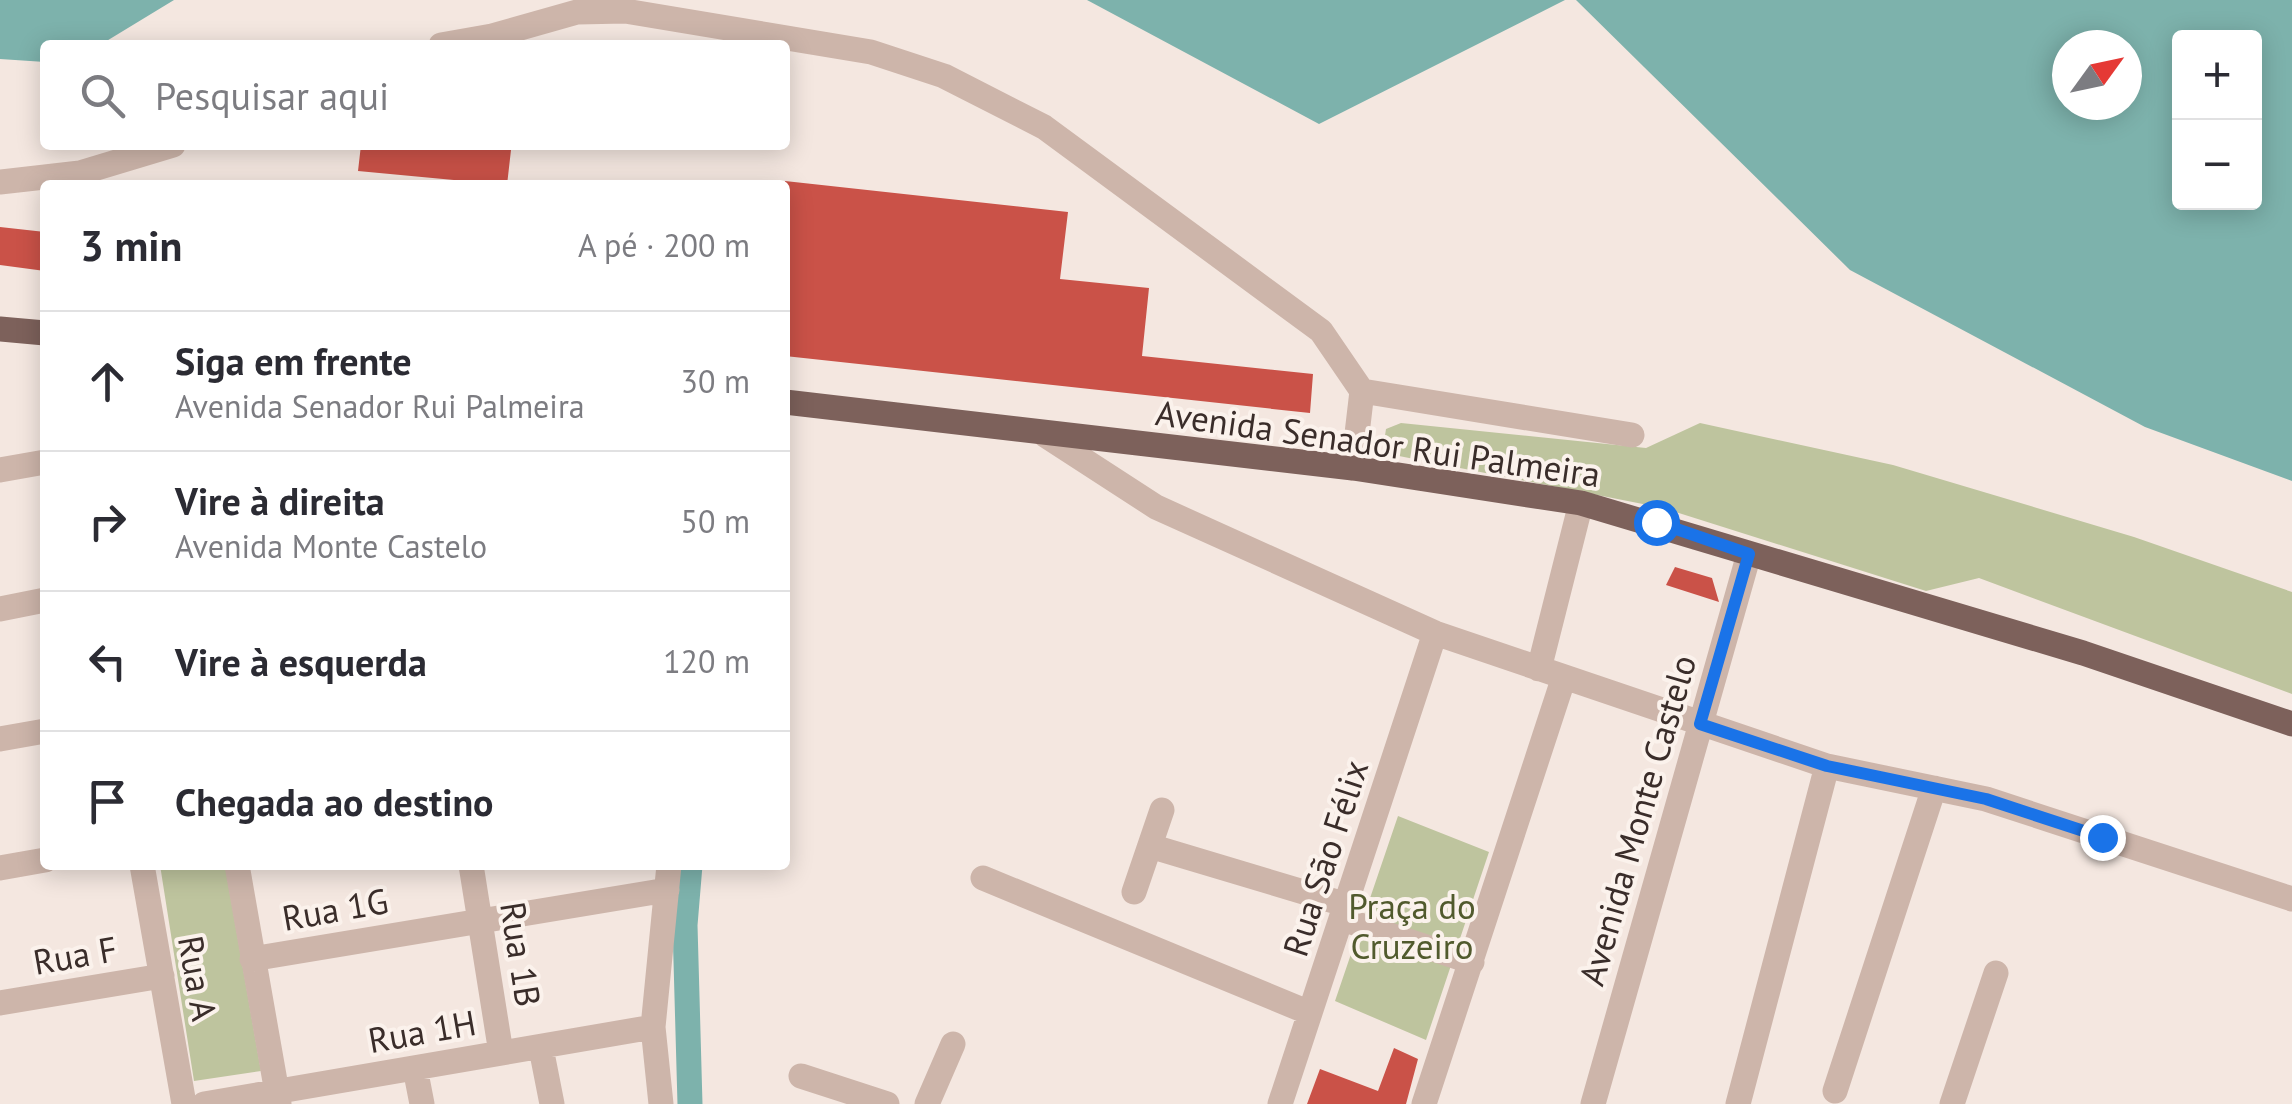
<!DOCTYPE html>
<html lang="pt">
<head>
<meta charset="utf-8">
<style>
  :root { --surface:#fff; --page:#f2f2f3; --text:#2b2b33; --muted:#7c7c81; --line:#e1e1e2 }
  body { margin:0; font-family:"PT Sans",sans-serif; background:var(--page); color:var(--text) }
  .controls { position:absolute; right:30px; top:30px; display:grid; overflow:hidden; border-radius:10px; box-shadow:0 5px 25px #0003 }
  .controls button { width:90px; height:90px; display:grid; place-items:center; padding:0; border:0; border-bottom:2px solid var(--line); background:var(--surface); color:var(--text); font:50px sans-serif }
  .compass { position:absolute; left:2052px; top:30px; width:90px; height:90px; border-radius:50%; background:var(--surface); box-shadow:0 5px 25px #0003; rotate:57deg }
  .stop { position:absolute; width:30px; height:30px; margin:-22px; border:8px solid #1a73e8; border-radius:50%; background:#fff }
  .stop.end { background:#1a73e8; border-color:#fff; box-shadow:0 2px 10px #0008 }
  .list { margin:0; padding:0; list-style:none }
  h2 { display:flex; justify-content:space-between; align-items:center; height:130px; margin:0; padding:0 40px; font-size:42px }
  h2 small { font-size:32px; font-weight:400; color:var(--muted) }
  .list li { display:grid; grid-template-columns:65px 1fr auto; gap:30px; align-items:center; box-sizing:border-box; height:140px; padding:0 40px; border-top:2px solid var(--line) }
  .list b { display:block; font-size:38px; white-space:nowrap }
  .list p { margin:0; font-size:32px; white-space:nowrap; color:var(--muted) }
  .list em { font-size:32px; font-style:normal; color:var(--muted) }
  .icon { flex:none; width:55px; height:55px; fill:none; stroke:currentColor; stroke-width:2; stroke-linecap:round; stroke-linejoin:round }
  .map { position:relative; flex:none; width:2292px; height:1104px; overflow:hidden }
  .search { position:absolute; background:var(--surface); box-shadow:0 5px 25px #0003; left:40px; top:40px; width:750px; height:110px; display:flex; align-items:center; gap:25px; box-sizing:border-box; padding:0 35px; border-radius:10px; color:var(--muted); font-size:38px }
  .panel { position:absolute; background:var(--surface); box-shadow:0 5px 25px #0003; left:40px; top:180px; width:750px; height:690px; border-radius:10px }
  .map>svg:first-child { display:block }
  .green { fill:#bec49e }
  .water { fill:#7db2ac; fill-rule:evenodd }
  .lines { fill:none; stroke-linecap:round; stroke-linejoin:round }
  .canal { stroke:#7db2ac; stroke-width:25 }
  .building { fill:#ca5248 }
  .minor { stroke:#cdb5aa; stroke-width:25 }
  .major { stroke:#7d615b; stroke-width:25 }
  .route { stroke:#1a73e8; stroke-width:12 }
  .labels { text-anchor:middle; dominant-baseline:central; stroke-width:8; stroke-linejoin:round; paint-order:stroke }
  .street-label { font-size:35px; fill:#3a2d2a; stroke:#fbf2ec }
  .park-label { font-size:35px; fill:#515a2d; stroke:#fbf2ec }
</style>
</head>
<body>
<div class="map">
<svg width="2292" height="1104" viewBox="0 0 2292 1104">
  <rect width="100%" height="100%" fill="#f4e7e0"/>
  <path class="green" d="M 1401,423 L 1646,448 L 1700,423 L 1893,465 L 2134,537 L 2292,592 L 2292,694 L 1979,578 L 1926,591 L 1663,508 L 1399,456 L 1384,442 L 1386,429 Z
    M 1398,816 L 1489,852 L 1426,1040 L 1335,1001 Z
    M 160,865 L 225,865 L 261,1071 L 194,1081 Z"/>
  <path class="water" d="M 0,0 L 174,0 L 100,45 L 45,45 L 45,62 L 0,59 Z
    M 1087,0 L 1565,0 L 1319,124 Z
    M 1576,0 L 2292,0 L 2292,481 L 2145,427 L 1850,270 ZM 2180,38 L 2254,38 L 2254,202 L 2180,202 ZM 2127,45 L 2127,105 L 2067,105 L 2067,45 Z"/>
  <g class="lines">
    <path class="canal" d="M 690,865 L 685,925 L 690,1104"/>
  </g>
  <path class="building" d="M 361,145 L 470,145 L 511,150 L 507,185 L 358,171 Z
    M 785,181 L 1068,212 L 1060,279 L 1149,288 L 1142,356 L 1313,374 L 1310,413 L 785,356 Z
    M 0,227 L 45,232 L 45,271 L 0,265 Z
    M 1675,567 L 1712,578 L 1719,602 L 1666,585 Z
    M 1394,1048 L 1418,1059 L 1406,1104 L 1307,1104 L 1320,1069 L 1378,1091 Z"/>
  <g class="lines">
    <path class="minor" d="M 441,45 L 492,36 L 577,12 L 625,11 L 871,52 L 944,76 L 1044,127 L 1321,331 L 1362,391 L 1353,468
      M 0,182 L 80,173 L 173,145
      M 1362,391 L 1632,435
      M 1045,435 L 1156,507 L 1435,633 L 1827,766 L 1986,799 L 2292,899
      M 0,470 L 45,462
      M 0,609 L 45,600
      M 1539,669 L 1581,503
      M 0,739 L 45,731
      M 1150,846 L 1347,905
      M 142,865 L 184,1104
      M 237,865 L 279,1104
      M 471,865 L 501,1053
      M 0,868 L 45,860
      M 983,878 L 1310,1013
      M 1134,892 L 1162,810
      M 1342,919 L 1472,962
      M 252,959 L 667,890
      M 0,1003 L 162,976
      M 541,1048 L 552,1104
      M 415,1068 L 422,1104
      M 801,1076 L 887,1104
      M 1835,1091 L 1934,788
      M 204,1104 L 653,1027
      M 661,1104 L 653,1027 L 669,865
      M 927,1104 L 953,1044
      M 1280,1104 L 1435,633
      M 1424,1104 L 1563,680
      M 1593,1104 L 1749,554
      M 1738,1104 L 1827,766
      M 1952,1104 L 1996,973"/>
    <path class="major" d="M 0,329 L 45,333
      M 785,402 L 1353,468 L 1581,503 L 2083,653 L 2292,724"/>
  </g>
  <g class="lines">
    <path class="route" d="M 1656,522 L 1749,554 L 1700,724 L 1827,766 L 1986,799 L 2102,837"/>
  </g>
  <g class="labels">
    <g class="street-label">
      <text transform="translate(1378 443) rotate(8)">Avenida Senador Rui Palmeira</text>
      <text transform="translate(1637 820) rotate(-74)">Avenida Monte Castelo</text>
      <text transform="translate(1325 858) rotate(-72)">Rua São Félix</text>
      <text transform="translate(335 909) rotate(-10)">Rua 1G</text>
      <text transform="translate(521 954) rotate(81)">Rua 1B</text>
      <text transform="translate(75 955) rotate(-10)">Rua F</text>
      <text transform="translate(198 978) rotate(80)">Rua A</text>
      <text transform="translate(422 1031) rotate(-10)">Rua 1H</text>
    </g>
    <g class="park-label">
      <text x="1412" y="906">Praça do<tspan x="1412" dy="40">Cruzeiro</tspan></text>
    </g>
  </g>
</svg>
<div class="controls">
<button>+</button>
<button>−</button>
</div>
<svg class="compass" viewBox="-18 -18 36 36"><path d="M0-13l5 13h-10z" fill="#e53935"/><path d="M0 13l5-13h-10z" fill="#7c7c81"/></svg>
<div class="stop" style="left:1656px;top:522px"></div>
<div class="stop end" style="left:2102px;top:837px"></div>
<div class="search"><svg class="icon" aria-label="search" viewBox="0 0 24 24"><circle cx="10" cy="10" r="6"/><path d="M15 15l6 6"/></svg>Pesquisar aqui</div>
<section class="panel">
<h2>3 min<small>A pé · 200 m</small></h2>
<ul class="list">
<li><svg class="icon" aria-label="ahead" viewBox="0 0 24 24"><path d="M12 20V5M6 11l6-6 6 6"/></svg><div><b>Siga em frente</b><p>Avenida Senador Rui Palmeira</p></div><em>30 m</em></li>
<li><svg class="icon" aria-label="right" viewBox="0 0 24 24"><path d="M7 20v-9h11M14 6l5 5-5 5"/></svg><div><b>Vire à direita</b><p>Avenida Monte Castelo</p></div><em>50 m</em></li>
<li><svg class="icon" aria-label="left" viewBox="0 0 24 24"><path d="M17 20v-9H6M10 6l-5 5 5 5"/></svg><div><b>Vire à esquerda</b></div><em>120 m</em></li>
<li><svg class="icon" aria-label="arrive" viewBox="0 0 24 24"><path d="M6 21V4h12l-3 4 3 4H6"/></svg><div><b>Chegada ao destino</b></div></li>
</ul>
</section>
</div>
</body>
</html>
